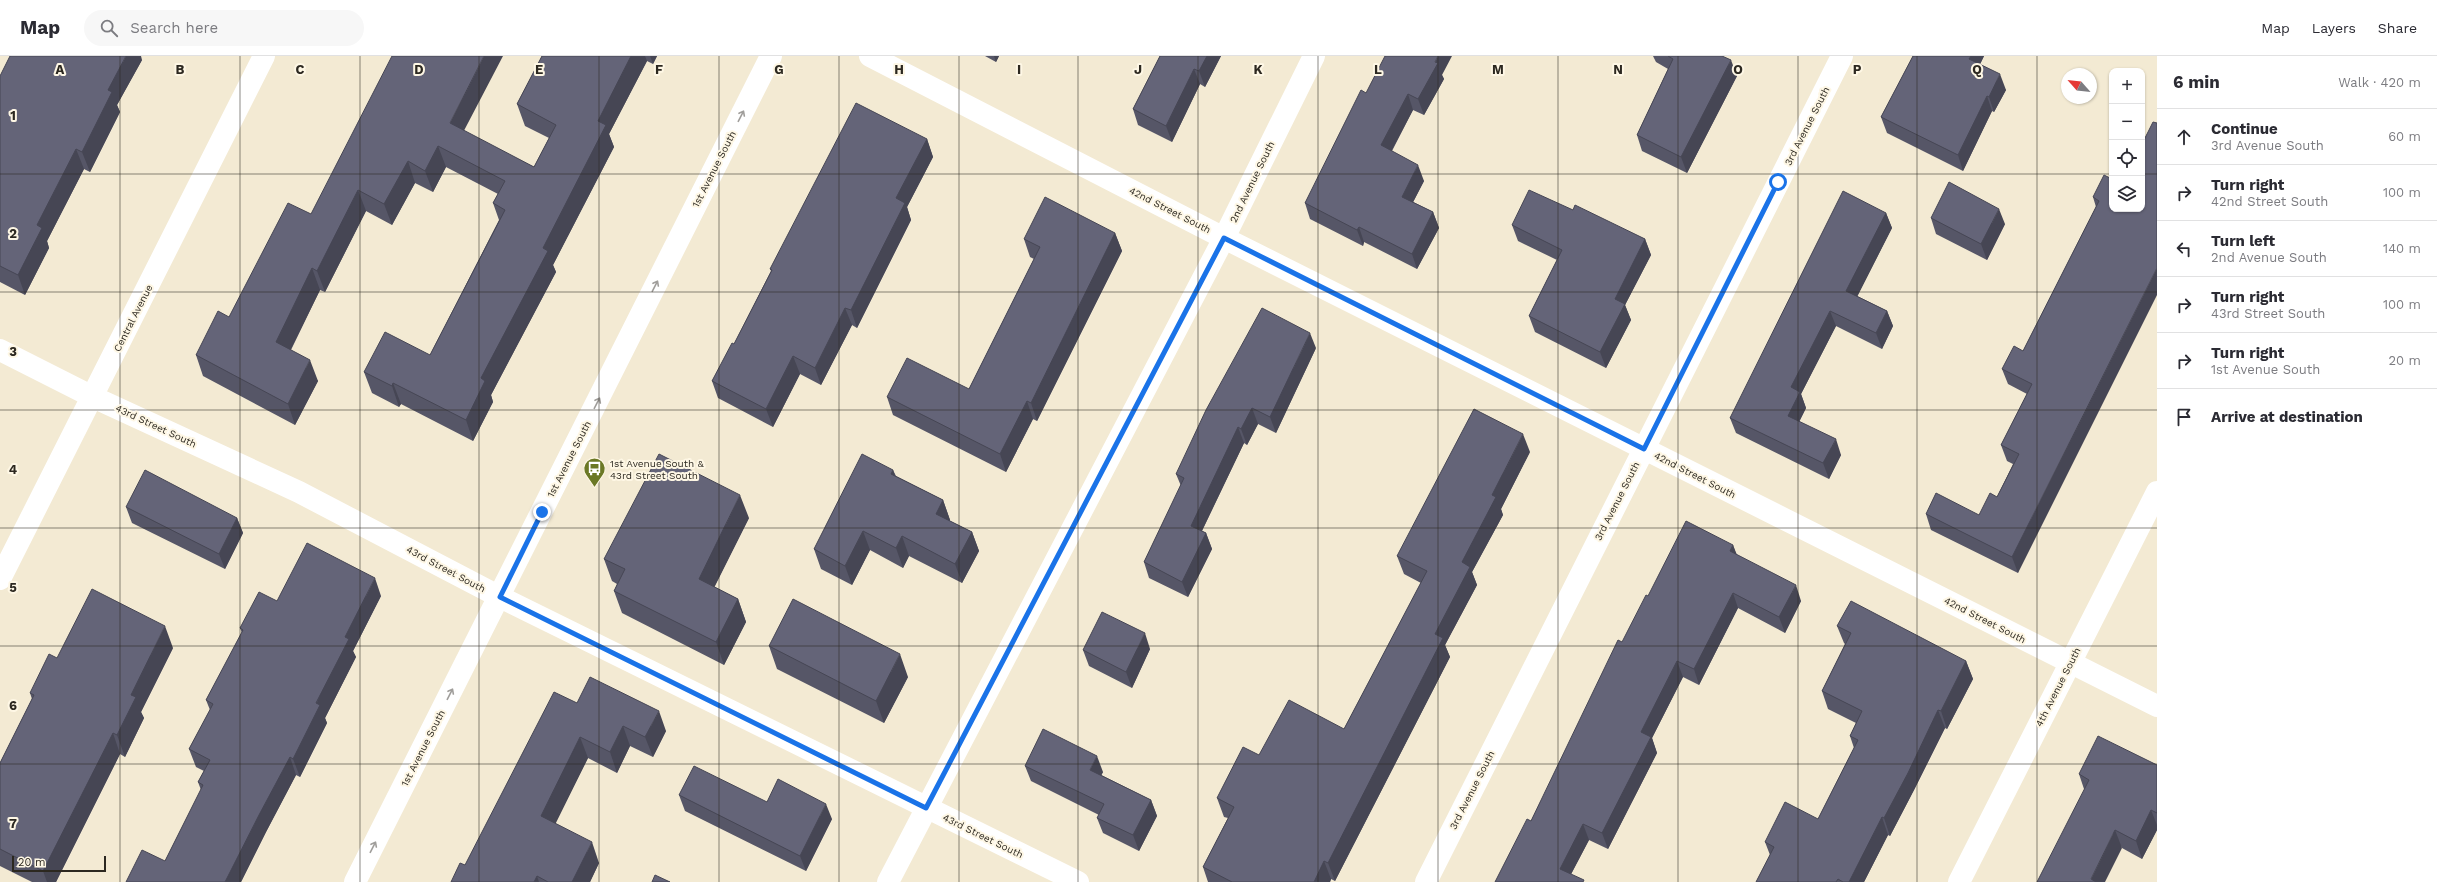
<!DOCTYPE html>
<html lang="en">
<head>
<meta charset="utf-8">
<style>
  :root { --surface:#fff; --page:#f7f7f7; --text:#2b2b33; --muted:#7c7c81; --line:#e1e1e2 }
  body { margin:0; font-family:"Work Sans",sans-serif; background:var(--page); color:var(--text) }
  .controls { position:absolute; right:12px; top:12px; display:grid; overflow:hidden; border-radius:8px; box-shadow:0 1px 3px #0004 }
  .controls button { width:36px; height:36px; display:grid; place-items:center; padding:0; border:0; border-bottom:1px solid var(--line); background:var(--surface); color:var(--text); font:20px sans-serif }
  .compass { position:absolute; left:2061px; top:12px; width:36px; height:36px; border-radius:50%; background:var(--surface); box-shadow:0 1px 3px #0004; rotate:297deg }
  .scale { position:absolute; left:12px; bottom:10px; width:94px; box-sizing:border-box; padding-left:4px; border:2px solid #2c2820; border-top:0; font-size:11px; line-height:14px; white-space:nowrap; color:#2c2820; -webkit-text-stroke:3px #fef7e5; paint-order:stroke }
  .stop { position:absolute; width:12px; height:12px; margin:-9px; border:3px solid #1a73e8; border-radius:50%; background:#fff }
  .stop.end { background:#1a73e8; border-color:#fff; box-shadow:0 1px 4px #0008 }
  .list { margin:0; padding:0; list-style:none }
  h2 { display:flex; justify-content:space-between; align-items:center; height:52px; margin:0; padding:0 16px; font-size:17px }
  h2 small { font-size:13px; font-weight:400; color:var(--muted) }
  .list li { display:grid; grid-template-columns:26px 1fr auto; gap:12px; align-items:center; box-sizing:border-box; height:56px; padding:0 16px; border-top:1px solid var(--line) }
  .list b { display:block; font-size:15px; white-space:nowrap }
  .list p { margin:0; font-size:13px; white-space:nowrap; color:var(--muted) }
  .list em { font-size:13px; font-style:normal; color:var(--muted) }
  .icon { flex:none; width:22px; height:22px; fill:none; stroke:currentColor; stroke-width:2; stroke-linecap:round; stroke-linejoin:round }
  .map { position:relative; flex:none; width:2157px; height:826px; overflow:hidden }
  header { display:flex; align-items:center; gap:24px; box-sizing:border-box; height:56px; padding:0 20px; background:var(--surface); border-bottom:1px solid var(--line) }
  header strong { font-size:19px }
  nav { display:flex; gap:22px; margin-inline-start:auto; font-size:14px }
  .search { width:280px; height:36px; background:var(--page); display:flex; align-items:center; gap:10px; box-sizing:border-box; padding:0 14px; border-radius:22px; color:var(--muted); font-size:15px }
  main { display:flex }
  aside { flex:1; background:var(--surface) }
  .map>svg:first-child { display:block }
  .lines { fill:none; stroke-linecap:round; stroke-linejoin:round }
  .street { stroke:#fff; stroke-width:22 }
  .secondary { stroke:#fff; stroke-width:22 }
  .primary { stroke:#fff; stroke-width:22 }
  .wall { fill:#565667 }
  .shaded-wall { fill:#464654 }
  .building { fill:#646478; stroke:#464654 }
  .oneway { stroke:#a09e9b }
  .route { stroke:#1a73e8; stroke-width:5 }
  .grid { fill:none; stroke:#2c2820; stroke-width:1; stroke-opacity:0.55 }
  .labels { text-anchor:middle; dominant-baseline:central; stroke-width:4; stroke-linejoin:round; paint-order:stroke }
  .street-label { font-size:10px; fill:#2c2820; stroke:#fef7e5 }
  .poi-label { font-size:10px; fill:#2c2820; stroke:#fef7e5; text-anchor:start }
  .grid-label { font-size:13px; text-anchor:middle; font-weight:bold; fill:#2c2820; stroke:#fef7e5; stroke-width:4; stroke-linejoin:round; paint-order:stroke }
</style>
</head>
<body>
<header>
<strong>Map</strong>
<div class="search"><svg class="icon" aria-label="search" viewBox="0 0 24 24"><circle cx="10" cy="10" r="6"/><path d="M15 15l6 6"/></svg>Search here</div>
<nav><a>Map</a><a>Layers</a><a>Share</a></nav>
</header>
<main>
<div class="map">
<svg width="2157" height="826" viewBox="0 0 2157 826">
  <rect width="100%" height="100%" fill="#f3ead3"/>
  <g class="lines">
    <path class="street" d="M 870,0 L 1224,182 L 2157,650
      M 0,294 L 93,341 L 299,436 L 500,541 L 1078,826
      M 888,826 L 1224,182 L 1314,0
      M 1426,826 L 1842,0
      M 1959,826 L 2157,436"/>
    <path class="secondary" d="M 0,523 L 264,0"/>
    <path class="primary" d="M 355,826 L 771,0"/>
  </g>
  <path class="wall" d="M 542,0 L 657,0 L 653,8 L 647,5 L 609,78 L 614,91 L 553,209 L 556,216 L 491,339 L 493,346 L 473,385 L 401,348 L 399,351 L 372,337 L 364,316 L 430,299 L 499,164 L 493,147 L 498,138 L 446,111 L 433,136 L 415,127 L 392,169 L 366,155 L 325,236 L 320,234 L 291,294 L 318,325 L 295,369 L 203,320 L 196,299 L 229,261 L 311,158 L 464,75 L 534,111 L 549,82 L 525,70 L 517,48 Z
    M 985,0 L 999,0 L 996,6 Z
    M 1160,0 L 1221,0 L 1205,31 L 1200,28 L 1172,86 L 1138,69 L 1133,53 Z
    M 1653,0 L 1722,0 L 1737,20 L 1687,117 L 1642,95 L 1637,79 L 1668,13 L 1656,6 Z
    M 1913,0 L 1984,0 L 1980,8 L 2006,34 L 1994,56 L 1992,55 L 1963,115 L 1887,77 L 1881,61 Z
    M 142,4 L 117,49 L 120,56 L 90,116 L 84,113 L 47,185 L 49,192 L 25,239 L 0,226 L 0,20 Z
    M 1442,19 L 1444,23 L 1424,59 L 1413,54 L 1392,95 L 1424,125 L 1413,146 L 1433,156 L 1439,172 L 1417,213 L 1364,186 L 1363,190 L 1310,163 L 1305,147 L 1366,37 Z
    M 927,83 L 933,101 L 907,151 L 911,164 L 857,272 L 852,269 L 821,329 L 800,318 L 773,371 L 718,342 L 712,325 L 734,288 L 771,215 L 770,213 Z
    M 2112,123 L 2018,517 L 1931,474 L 1926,458 L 1979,459 L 1997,441 L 2013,408 L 2007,405 L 2001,389 L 2027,338 L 2008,328 L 2002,313 L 2023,295 L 2096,151 L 2093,141 Z
    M 1573,154 L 1645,183 L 1651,199 L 1625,249 L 1631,264 L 1606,312 L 1535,276 L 1529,260 L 1557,204 L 1518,185 L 1512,169 Z
    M 1886,157 L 1892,172 L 1857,240 L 1887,255 L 1893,270 L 1882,293 L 1836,270 L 1801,338 L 1806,352 L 1799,366 L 1841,399 L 1829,423 L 1736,377 L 1730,362 Z
    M 1931,162 L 2005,168 L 1987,204 L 1936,178 Z
    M 1115,177 L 1122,195 L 1037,365 L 1033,363 L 1006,416 L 893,359 L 887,341 L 969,333 L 1034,203 L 1030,201 L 1024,183 Z
    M 1316,292 L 1276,377 L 1258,368 L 1247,389 L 1244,387 L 1202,475 L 1206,477 L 1212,493 L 1188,541 L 1149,522 L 1144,506 L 1181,430 L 1176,418 Z
    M 1530,396 L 1501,453 L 1503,459 L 1472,516 L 1477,529 L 1445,589 L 1450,601 L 1335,825 L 1331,823 L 1330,826 L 1208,826 L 1203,811 L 1228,762 L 1224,761 L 1217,742 L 1259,699 L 1344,673 L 1421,527 L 1404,518 L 1397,500 Z
    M 893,414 L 896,420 L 943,444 L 950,464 L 950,465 L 972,476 L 979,495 L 962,527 L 909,500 L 903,512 L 870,494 L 852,529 L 821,513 L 814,493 Z
    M 126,451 L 237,462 L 243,477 L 225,513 L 132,467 Z
    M 749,462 L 714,531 L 738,543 L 746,566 L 724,609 L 622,557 L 614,535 L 617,528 L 612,525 L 604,503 Z
    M 1733,489 L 1736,498 L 1801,545 L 1785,577 L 1738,552 L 1699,629 L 1683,621 L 1652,682 L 1657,697 L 1608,793 L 1589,784 L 1571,818 L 1495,826 L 1531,765 L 1648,540 Z
    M 381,540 L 353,595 L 356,601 L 325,662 L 327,667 L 300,721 L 296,719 L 266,776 L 241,826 L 126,826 L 165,805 L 201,734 L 198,726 L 204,715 L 196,711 L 189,693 L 210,654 L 206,644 L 242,577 L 240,572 L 277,545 Z
    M 1837,570 L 1966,605 L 1973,623 L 1947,673 L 1945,672 L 1914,734 L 1890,780 L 1888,779 L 1864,826 L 1756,826 L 1770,799 L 1765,786 L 1818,763 L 1854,692 L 1850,680 L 1856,667 L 1828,653 L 1822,635 L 1845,588 L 1844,587 Z
    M 769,590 L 908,621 L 884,667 L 777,613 Z
    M 173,592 L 141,656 L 144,662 L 125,701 L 120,698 L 56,826 L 32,826 L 0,810 L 0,707 L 32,643 L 30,637 Z
    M 1150,593 L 1132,632 L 1089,610 L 1083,594 Z
    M 577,647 L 666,675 L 653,701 L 630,690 L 617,717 L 588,702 L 555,767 L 599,807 L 590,826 L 451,826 L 465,809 Z
    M 2157,709 L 2157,774 L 2142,803 L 2122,792 L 2084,733 L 2079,718 Z
    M 1025,710 L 1103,716 L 1101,719 L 1151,744 L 1157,760 L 1139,795 L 1103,777 L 1097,762 L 1099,759 L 1031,725 Z
    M 679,739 L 767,746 L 832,763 L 806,815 L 685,755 Z"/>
  <path class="shaded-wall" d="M 126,0 L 141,0 L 142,4 L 117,49 L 120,56 L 90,116 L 82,96 L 108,34 Z
    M 484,0 L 503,0 L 457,88 L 450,67 Z
    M 631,0 L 645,0 L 647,5 L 609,78 L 614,91 L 553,209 L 556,216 L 491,339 L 493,346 L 473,385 L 466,364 L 481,322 L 543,192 L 598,65 Z
    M 650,0 L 657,0 L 653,8 Z
    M 994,0 L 999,0 L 996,6 Z
    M 1207,0 L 1221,0 L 1205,31 L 1199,15 Z
    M 1438,0 L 1452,0 L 1442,19 L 1444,23 L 1424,59 L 1418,43 Z
    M 1971,0 L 1984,0 L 1975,19 L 1969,3 Z
    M 1731,4 L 1737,20 L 1687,117 L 1681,101 Z
    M 1194,13 L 1200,28 L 1172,86 L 1166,70 Z
    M 2000,18 L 2006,34 L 1994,56 L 1989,41 Z
    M 1408,38 L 1413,54 L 1386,105 L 1381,89 Z
    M 1987,40 L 1992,55 L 1963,115 L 1958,99 Z
    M 927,83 L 933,101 L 907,151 L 911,164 L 857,272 L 851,254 L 896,142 Z
    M 438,90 L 446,111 L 433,136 L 425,115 Z
    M 76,93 L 84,113 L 47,185 L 49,192 L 25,239 L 18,219 L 37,169 Z
    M 408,105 L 415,127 L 392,169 L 384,148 Z
    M 1418,109 L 1424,125 L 1408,156 L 1402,141 Z
    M 358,134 L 366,155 L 325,236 L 317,215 Z
    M 1999,153 L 2005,168 L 1987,204 L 1981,188 Z
    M 1433,156 L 1439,172 L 1417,213 L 1412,198 Z
    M 1886,157 L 1892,172 L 1852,251 L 1846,235 Z
    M 1359,171 L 1364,186 L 1363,190 L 1357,174 Z
    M 1115,177 L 1122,195 L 1037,365 L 1031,347 Z
    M 1645,183 L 1651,199 L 1625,249 L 1631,264 L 1606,312 L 1600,296 L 1615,243 Z
    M 312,212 L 320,234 L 284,307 L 276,286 Z
    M 2157,212 L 2157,239 L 2018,517 L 2012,501 Z
    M 845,252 L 852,269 L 821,329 L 815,312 Z
    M 1830,255 L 1836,270 L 1801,338 L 1806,352 L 1794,376 L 1788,360 L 1791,331 Z
    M 1887,255 L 1893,270 L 1882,293 L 1876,277 Z
    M 1310,277 L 1316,292 L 1276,377 L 1270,361 Z
    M 793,300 L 800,318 L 773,371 L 766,353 Z
    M 310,304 L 318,325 L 295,369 L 288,348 Z
    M 393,327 L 401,348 L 399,351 L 392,330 Z
    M 1027,345 L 1033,363 L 1006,416 L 1000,398 Z
    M 1252,352 L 1258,368 L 1247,389 L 1241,373 Z
    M 1238,371 L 1244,387 L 1197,485 L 1191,470 Z
    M 1523,378 L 1530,396 L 1501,453 L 1503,459 L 1472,516 L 1477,529 L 1445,589 L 1450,601 L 1335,825 L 1328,807 L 1435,578 L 1462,506 L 1492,439 Z
    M 1836,383 L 1841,399 L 1829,423 L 1823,407 Z
    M 893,414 L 900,433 L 891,418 Z
    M 740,439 L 749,462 L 707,546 L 699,523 Z
    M 943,444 L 950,464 L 944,478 L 936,458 Z
    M 237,462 L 243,477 L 225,513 L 219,498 Z
    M 863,475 L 870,494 L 852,529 L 845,510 Z
    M 972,476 L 979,495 L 962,527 L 955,508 Z
    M 1206,477 L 1212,493 L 1188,541 L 1182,526 Z
    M 902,480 L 909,500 L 903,512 L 896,492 Z
    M 1733,489 L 1739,504 L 1730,495 Z
    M 375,522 L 381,540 L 353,595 L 356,601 L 325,662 L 327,667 L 300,721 L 293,703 L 345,581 Z
    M 1796,529 L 1801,545 L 1785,577 L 1779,561 Z
    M 1733,537 L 1738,552 L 1699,629 L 1694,613 Z
    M 738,543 L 746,566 L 724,609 L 716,586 Z
    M 165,570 L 173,592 L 141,656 L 144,662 L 125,701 L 117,679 L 131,639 Z
    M 1145,577 L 1150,593 L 1132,632 L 1126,616 Z
    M 900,598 L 908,621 L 884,667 L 876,645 Z
    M 1677,605 L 1683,621 L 1652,682 L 1657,697 L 1608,793 L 1602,777 L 1641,676 Z
    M 1966,605 L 1973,623 L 1947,673 L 1941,655 Z
    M 1938,654 L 1945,672 L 1914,734 L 1890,780 L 1884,762 Z
    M 659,655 L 666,675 L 653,701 L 645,681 Z
    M 623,670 L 630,690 L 617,717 L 610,696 Z
    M 113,677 L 120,698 L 56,826 L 47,826 L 43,815 Z
    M 580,681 L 588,702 L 549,781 L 541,760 Z
    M 1097,700 L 1103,716 L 1096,730 L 1090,714 Z
    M 290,701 L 296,719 L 266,776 L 241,826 L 225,826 L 259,759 Z
    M 1151,744 L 1157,760 L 1139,795 L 1133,779 Z
    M 826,748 L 832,763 L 806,815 L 800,800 Z
    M 2151,754 L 2157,769 L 2157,774 L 2142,803 L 2136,785 Z
    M 1882,761 L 1888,779 L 1864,826 L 1849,826 Z
    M 1583,768 L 1589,784 L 1567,826 L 1560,813 Z
    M 2115,774 L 2122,792 L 2105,826 L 2092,826 L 2091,823 Z
    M 592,786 L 599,807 L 590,826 L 572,826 Z
    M 1324,805 L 1331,823 L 1330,826 L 1314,826 Z
    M 537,820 L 539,826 L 534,826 Z"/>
  <path class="building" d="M 10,0 L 126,0 L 108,34 L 112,36 L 82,96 L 76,93 L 37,169 L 42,172 L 18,219 L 0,210 L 0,20 Z
    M 392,0 L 484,0 L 450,67 L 534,111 L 556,69 L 517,48 L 542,0 L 631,0 L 598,65 L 606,69 L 543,192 L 548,195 L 481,322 L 485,325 L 466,364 L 393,327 L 392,330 L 364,316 L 385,276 L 430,299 L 505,154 L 493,147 L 505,125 L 438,90 L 425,115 L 408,105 L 384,148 L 358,134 L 317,215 L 312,212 L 276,286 L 310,304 L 288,348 L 196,299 L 218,255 L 229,261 L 288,147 L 311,158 Z
    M 1160,0 L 1207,0 L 1199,15 L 1194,13 L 1166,70 L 1133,53 Z
    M 1385,0 L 1438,0 L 1435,6 L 1438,7 L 1418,43 L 1408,38 L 1381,89 L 1418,109 L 1402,141 L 1433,156 L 1412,198 L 1359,171 L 1357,174 L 1305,147 L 1361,34 L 1366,37 Z
    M 1668,0 L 1722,0 L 1731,4 L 1681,101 L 1637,79 L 1673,3 Z
    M 1913,0 L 1971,0 L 1969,3 L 2000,18 L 1989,41 L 1987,40 L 1958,99 L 1881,61 Z
    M 856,47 L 927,83 L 896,142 L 905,147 L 851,254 L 845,252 L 815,312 L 793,300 L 766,353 L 712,325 L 732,287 L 734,288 L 772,214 L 770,213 Z
    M 2153,66 L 2157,67 L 2157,212 L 2012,501 L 1926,458 L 1936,437 L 1979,459 L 1990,437 L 1997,441 L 2019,398 L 2001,389 L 2032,328 L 2002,313 L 2014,290 L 2023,295 L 2099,145 L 2093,141 L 2104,119 L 2112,123 L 2112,153 L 2142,153 L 2142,88 Z
    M 1949,126 L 1999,153 L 1981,188 L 1931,162 Z
    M 1529,134 L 1573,154 L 1575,149 L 1645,183 L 1615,243 L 1625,248 L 1600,296 L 1529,260 L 1562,194 L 1512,169 Z
    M 1843,135 L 1886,157 L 1846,235 L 1887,255 L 1876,277 L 1830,255 L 1791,331 L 1800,336 L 1788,360 L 1836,383 L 1823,407 L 1730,362 Z
    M 1045,141 L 1115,177 L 1031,347 L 1027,345 L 1000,398 L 887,341 L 907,302 L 969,333 L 1040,191 L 1024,183 Z
    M 1262,252 L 1310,277 L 1270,361 L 1252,352 L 1241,373 L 1238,371 L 1191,470 L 1206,477 L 1182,526 L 1144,506 L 1184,422 L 1176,418 L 1206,354 Z
    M 1474,353 L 1523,378 L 1492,439 L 1496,441 L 1462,506 L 1470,511 L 1435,578 L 1443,582 L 1328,807 L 1324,805 L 1314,826 L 1232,826 L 1203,811 L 1234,751 L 1217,742 L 1243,691 L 1259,699 L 1289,644 L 1344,673 L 1427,515 L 1397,500 Z
    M 659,398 L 740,439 L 699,523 L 738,543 L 716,586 L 614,535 L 625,513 L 604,503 Z
    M 862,398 L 893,414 L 891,418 L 943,444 L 936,458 L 972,476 L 955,508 L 902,480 L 896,492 L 863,475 L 845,510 L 814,493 Z
    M 145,414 L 237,462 L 219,498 L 126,451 Z
    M 1686,465 L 1733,489 L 1730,495 L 1796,529 L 1779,561 L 1733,537 L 1694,613 L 1677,605 L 1641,676 L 1651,681 L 1602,777 L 1583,768 L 1560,813 L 1584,824 L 1583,826 L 1495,826 L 1527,763 L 1531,765 L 1618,584 L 1622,586 L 1646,539 L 1648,540 Z
    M 307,487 L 375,522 L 345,581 L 349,583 L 316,647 L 320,649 L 293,703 L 290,701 L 259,759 L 225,826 L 126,826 L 142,794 L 165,805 L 203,729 L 198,726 L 210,704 L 189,693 L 213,648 L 206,644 L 243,574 L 240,572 L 259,536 L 277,545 Z
    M 92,533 L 165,570 L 131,639 L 136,641 L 117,679 L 113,677 L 43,815 L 0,793 L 0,707 L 34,639 L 30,637 L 49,598 L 57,602 Z
    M 793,543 L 900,598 L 876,645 L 769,590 Z
    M 1851,545 L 1966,605 L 1941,655 L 1938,654 L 1908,717 L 1884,762 L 1882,761 L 1849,826 L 1843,826 L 1838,823 L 1836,826 L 1756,826 L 1774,791 L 1765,786 L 1785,746 L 1818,763 L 1858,684 L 1850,680 L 1862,655 L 1822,635 L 1851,577 L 1837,570 Z
    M 1102,556 L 1145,577 L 1126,616 L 1083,594 Z
    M 590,621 L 659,655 L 645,681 L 623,670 L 610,696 L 580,681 L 541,760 L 592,786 L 572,826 L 548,826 L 537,820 L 534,826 L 451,826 L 460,807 L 465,809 L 554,636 L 577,647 Z
    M 1043,673 L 1097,700 L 1090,714 L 1151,744 L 1133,779 L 1097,762 L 1104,748 L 1025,710 Z
    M 2098,680 L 2157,709 L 2157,757 L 2151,754 L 2136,785 L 2115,774 L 2091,823 L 2096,826 L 2037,826 L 2089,724 L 2079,718 Z
    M 694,710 L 767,746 L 778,723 L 826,748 L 800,800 L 679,739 Z
    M 655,819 L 670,826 L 652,826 Z"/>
  <defs><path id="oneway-shaft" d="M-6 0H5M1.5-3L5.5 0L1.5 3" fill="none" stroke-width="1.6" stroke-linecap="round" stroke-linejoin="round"/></defs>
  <g class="oneway">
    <use href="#oneway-shaft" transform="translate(741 60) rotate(-63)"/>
    <use href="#oneway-shaft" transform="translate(655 230) rotate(-63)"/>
    <use href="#oneway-shaft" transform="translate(597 347) rotate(-63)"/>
    <use href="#oneway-shaft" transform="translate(450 638) rotate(-63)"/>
    <use href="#oneway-shaft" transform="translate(373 791) rotate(-63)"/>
  </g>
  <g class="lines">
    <path class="route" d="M 542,456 L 500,541 L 926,752 L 1224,182 L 1644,393 L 1778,126"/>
  </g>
  <path class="grid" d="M 120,0 L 120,826M 240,0 L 240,826M 360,0 L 360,826M 479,0 L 479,826M 599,0 L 599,826M 719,0 L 719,826M 839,0 L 839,826M 959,0 L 959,826M 1078,0 L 1078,826M 1198,0 L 1198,826M 1318,0 L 1318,826M 1438,0 L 1438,826M 1558,0 L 1558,826M 1678,0 L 1678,826M 1798,0 L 1798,826M 1917,0 L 1917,826M 2037,0 L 2037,826M 0,118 L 2112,118M 2142,118 L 2157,118M 0,236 L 2157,236M 0,354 L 2157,354M 0,472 L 2157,472M 0,590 L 2157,590M 0,708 L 2157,708"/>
  <defs>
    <symbol id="bus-pin" viewBox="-11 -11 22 30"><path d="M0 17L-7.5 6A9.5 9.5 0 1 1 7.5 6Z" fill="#6b7825" stroke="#fef7e5"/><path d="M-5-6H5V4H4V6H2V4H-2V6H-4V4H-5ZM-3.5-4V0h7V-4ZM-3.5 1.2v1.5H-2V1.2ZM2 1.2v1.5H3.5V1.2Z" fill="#fff"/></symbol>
  </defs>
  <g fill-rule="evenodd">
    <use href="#bus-pin" x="582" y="400" width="25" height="34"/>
  </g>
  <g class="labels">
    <g class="street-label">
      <text transform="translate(1807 70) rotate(-63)">3rd Avenue South</text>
      <text transform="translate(714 113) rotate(-63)">1st Avenue South</text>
      <text transform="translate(1252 126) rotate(-64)">2nd Avenue South</text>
      <text transform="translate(1170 154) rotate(27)">42nd Street South</text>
      <text transform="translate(133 262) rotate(-63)">Central Avenue</text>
      <text transform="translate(156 370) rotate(25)">43rd Street South</text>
      <text transform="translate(569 403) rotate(-63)">1st Avenue South</text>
      <text transform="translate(1695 419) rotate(27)">42nd Street South</text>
      <text transform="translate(1617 445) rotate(-63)">3rd Avenue South</text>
      <text transform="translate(446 513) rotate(28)">43rd Street South</text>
      <text transform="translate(1985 564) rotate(27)">42nd Street South</text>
      <text transform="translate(2058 631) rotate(-63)">4th Avenue South</text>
      <text transform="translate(423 692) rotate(-63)">1st Avenue South</text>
      <text transform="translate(1472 734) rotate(-63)">3rd Avenue South</text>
      <text transform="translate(983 780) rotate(26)">43rd Street South</text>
    </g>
    <g class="poi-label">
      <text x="610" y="407">1st Avenue South &amp;<tspan x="610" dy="12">43rd Street South</tspan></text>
    </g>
  </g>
  <g class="grid-label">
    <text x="60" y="18">A</text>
    <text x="180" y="18">B</text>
    <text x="300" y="18">C</text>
    <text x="419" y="18">D</text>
    <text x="539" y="18">E</text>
    <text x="659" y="18">F</text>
    <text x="779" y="18">G</text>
    <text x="899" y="18">H</text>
    <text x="1019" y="18">I</text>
    <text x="1138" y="18">J</text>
    <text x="1258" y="18">K</text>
    <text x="1378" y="18">L</text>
    <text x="1498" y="18">M</text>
    <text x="1618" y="18">N</text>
    <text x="1738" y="18">O</text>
    <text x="1857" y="18">P</text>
    <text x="1977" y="18">Q</text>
    <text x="13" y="64">1</text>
    <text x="13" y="182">2</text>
    <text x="13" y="300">3</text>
    <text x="13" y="418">4</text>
    <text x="13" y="536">5</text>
    <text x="13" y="654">6</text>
    <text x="13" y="772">7</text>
  </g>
</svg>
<div class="controls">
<button>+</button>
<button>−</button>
<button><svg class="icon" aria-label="locate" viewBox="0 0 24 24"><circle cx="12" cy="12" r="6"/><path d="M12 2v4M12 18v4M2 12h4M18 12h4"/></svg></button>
<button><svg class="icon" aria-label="layers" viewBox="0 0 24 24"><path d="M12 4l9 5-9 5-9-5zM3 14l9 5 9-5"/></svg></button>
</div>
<svg class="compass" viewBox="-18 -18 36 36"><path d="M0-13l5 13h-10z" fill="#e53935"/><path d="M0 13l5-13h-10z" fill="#7c7c81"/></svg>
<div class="scale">20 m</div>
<div class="stop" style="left:1778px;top:126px"></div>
<div class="stop end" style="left:542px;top:456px"></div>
</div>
<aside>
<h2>6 min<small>Walk · 420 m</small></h2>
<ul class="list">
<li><svg class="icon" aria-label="ahead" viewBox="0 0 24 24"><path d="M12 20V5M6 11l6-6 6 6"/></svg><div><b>Continue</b><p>3rd Avenue South</p></div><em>60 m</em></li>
<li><svg class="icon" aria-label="right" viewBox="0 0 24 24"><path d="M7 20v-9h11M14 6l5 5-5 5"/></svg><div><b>Turn right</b><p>42nd Street South</p></div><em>100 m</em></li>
<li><svg class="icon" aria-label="left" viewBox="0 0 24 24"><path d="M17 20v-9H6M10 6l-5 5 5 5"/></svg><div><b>Turn left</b><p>2nd Avenue South</p></div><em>140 m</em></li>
<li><svg class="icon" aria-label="right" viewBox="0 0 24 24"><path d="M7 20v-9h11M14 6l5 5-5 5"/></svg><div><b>Turn right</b><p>43rd Street South</p></div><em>100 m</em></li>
<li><svg class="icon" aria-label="right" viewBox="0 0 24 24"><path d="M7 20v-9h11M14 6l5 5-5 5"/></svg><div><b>Turn right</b><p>1st Avenue South</p></div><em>20 m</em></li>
<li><svg class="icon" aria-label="arrive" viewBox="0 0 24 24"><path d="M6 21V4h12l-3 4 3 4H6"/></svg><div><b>Arrive at destination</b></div></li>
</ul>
</aside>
</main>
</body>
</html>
